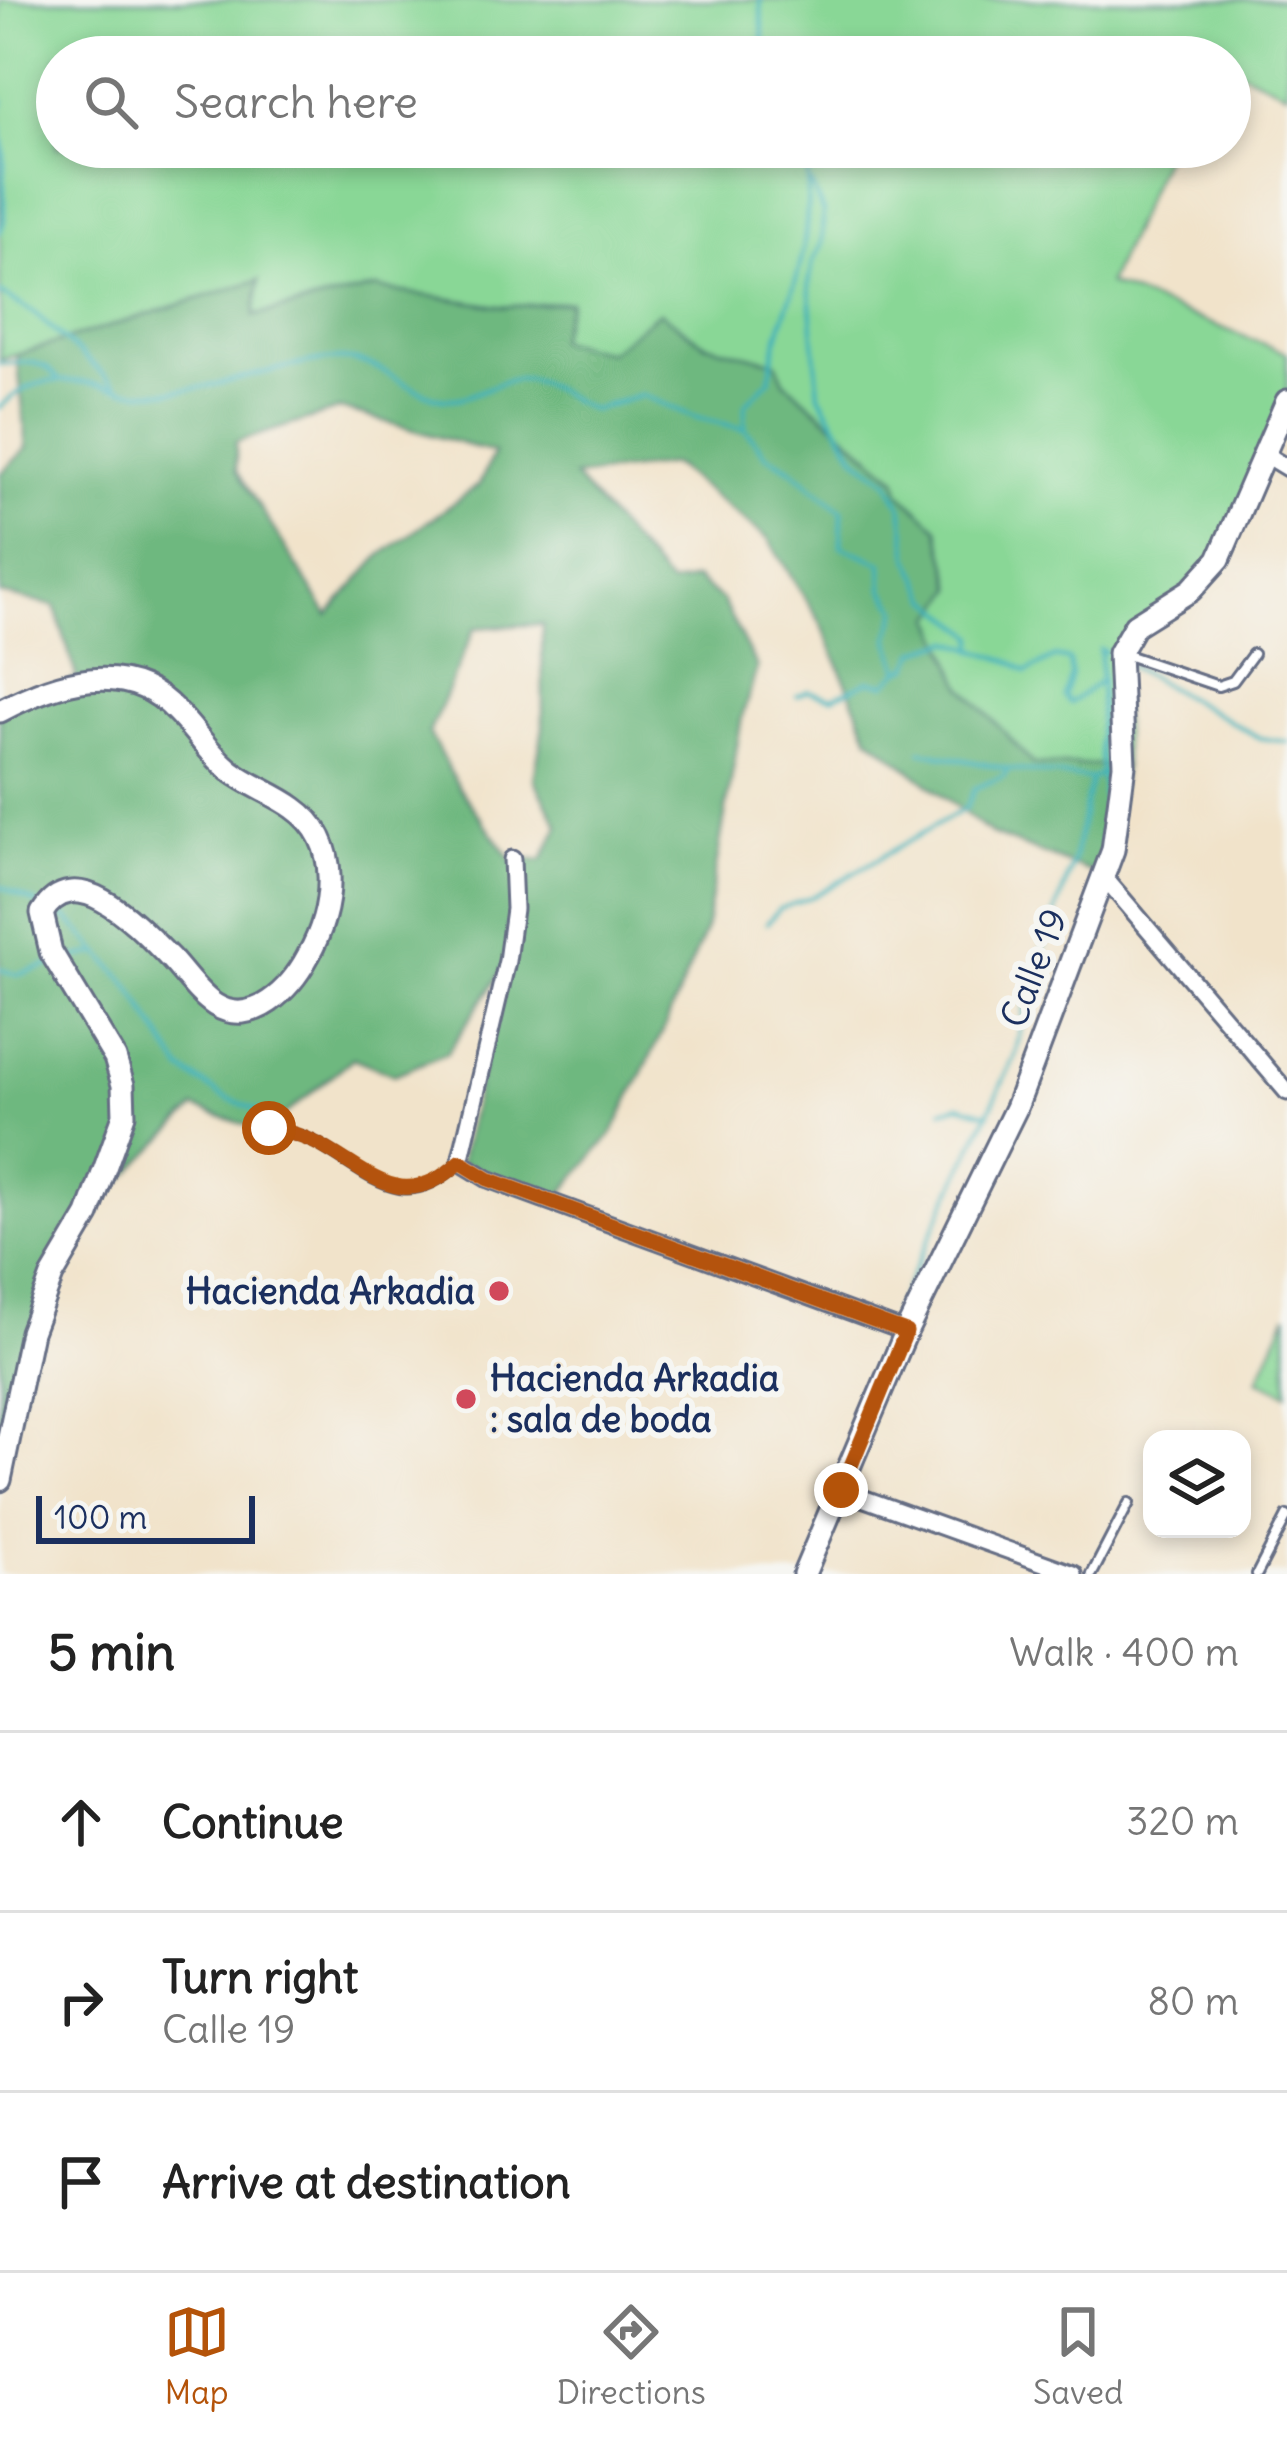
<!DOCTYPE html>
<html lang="en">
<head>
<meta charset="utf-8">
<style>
  :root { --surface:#fff; --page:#f6f6f6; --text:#222; --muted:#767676; --line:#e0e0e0; --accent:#b45309 }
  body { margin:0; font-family:Delius,sans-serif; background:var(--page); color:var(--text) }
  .controls { position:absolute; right:36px; bottom:36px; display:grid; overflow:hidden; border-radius:24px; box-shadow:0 6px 18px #0003 }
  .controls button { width:108px; height:108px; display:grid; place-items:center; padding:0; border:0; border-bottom:3px solid var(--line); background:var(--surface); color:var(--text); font:60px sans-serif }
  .scale { position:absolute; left:36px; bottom:30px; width:219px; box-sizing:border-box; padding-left:12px; border:6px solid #1b2f5e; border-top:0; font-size:33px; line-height:42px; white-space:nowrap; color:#1b2f5e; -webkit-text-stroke:9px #f6f6f2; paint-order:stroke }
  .stop { position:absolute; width:36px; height:36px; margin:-27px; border:9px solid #b45309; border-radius:50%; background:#fff }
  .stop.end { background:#b45309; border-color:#fff; box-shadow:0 3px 12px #0008 }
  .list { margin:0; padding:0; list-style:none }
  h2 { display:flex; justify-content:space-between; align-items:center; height:156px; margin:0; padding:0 48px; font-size:51px }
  h2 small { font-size:39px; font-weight:400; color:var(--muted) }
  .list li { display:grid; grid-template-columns:78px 1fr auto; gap:36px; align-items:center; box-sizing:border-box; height:180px; padding:0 48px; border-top:3px solid var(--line) }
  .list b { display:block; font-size:45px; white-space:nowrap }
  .list p { margin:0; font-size:39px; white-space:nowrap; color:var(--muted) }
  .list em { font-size:39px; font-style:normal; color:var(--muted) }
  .icon { flex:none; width:66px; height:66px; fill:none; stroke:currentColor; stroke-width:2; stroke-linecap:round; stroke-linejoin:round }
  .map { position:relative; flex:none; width:1287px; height:1574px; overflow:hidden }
  .search { position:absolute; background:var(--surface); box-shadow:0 6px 18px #0003; left:36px; right:36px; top:36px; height:132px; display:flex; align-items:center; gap:30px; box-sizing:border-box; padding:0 42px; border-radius:66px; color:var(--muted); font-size:45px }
  .sheet { height:696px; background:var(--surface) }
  nav { display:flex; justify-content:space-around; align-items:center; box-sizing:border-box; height:168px; border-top:3px solid var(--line); background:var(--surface); font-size:33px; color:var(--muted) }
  nav a { display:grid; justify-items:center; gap:6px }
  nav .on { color:var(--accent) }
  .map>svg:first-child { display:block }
  .green { fill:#89d796; stroke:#52837a; stroke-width:3 }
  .forest { fill:#6eb87f; stroke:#44746e; stroke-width:3; fill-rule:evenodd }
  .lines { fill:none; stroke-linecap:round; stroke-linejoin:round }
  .stream { stroke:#41b2b9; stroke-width:4.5 }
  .lane-casing { stroke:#666e84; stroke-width:14 }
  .street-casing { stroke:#666e84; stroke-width:21 }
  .secondary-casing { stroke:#666e84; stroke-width:27 }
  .lane { stroke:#fff; stroke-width:8 }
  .street { stroke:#fff; stroke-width:15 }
  .secondary { stroke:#fff; stroke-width:21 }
  .route { stroke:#b45309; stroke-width:15 }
  .poi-dot { fill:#d1495b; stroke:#f6f6f2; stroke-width:4.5 }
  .labels { text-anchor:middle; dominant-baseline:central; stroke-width:12; stroke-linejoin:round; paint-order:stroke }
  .street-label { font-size:36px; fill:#1b2f5e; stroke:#f6f6f2 }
  .poi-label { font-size:36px; font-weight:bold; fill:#1b2f5e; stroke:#f6f6f2; text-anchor:end }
</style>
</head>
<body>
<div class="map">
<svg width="1287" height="1574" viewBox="0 0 1287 1574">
  <rect width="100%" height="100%" fill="#f6f6f2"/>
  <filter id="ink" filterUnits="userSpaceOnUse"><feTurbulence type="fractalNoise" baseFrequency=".00833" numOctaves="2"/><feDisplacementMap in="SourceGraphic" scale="24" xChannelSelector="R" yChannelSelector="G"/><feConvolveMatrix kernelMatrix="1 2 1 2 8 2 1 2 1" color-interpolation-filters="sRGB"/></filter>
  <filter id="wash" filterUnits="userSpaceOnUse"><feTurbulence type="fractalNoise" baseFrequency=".004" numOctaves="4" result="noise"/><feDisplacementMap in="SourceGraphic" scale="48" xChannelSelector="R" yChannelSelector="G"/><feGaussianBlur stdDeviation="2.7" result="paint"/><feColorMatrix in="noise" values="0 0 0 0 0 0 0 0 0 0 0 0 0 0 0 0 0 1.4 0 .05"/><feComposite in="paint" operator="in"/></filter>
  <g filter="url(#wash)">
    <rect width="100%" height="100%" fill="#f1e3ca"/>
    <path class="green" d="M 0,0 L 1287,0 L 1287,92 L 1230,67 L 1230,57 L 57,57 L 57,147 L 1168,147 L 1108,284 L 1287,353 L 1287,401 L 1219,559 L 1122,642 L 1124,765 L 1034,765 L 963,687 L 933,617 L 954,588 L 938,528 L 900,493 L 897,478 L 784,381 L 776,362 L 705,344 L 660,312 L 609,352 L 556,340 L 569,302 L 504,307 L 375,288 L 253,316 L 258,281 L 0,360 Z
      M 1287,1314 L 1287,1393 L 1258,1380 Z"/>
    <path class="forest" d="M 259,280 L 254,316 L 375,288 L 504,307 L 570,302 L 557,340 L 609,352 L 659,312 L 705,344 L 776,362 L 784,381 L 897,479 L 900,493 L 938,528 L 954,589 L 933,618 L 963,687 L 1034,765 L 1124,765 L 1104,877 L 991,834 L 869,737 L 821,623 L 768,539 L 672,464 L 574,477 L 670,585 L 695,579 L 722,600 L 757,668 L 742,717 L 705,931 L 662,1033 L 614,1131 L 555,1202 L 460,1162 L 505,966 L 447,1053 L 394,1075 L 353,1058 L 269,1128 L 246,1125 L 195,1108 L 88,1215 L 52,1276 L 0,1480 L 0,711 L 77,679 L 55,606 L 0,594 L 0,474 L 27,448 L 17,355 ZM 341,409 L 494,453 L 479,485 L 381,555 L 328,615 L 236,470 L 236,442 ZM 542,624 L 543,727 L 534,779 L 559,826 L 542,860 L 511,859 L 459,788 L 429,733 L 475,628 Z"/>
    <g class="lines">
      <path class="stream" d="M 760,0 L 765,57
        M 0,111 L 3,100
        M 0,125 L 4,150 L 4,221 L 0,232
        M 811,184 L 823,212 L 822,243 L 813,261 L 809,284 L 819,395 L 856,457 L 888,481 L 902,507 L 909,557 L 929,598 L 975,636 L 975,651
        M 0,293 L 33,312 L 120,389 C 185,402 254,371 318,361 C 377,351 391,384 438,398 C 466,405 490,382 517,379 C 545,377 568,401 592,410 L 642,395 L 695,417 L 745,429 L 766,455 L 790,468 L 842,511 L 841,546 L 882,563 L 883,589 L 898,610 L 889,638 L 900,670 L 909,667 L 917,651 L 951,641 L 1012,662 L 1027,672 L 1055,657 L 1069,660 L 1071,675 L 1064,696 L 1070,703 L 1101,681 L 1100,649 L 1105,652
        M 0,364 C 24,362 44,358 59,380
        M 0,408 C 32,373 72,378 116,388
        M 745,429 L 745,404 L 770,380 C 773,340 789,307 799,270 C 807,240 811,176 805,147
        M 1128,665 L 1260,738 L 1287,742
        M 1101,681 L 1099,742 L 1105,817 L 1103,842
        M 797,696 L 808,691 L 832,698 L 868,681 L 886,684 L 899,671
        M 921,751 L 1008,769
        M 0,886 L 38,904
        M 54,912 L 68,919 L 129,985 L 182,1070 L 222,1096 L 264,1113 L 279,1115
        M 767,923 L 779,909 L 814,896 L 966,808 L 975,788 L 1004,776 L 1008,769 L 1091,779 L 1103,773
        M 63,960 L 98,953
        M 0,969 L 17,975 L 52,964
        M 943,1110 L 959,1105 L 989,1114
        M 894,1313 L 1015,1056 L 1029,990 L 1073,862 L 1091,779"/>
    </g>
  </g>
  <g filter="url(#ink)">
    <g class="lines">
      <defs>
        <path id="lane" d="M 1121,653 L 1218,686 L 1233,681 L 1253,654
          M 246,1125 C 271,1128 296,1132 318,1144 C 370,1173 402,1217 459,1163
          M 1092,1574 L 1129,1503
          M 1257,1574 L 1287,1516"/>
        <path id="street" d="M 1264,454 L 1287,468
          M 512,859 L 514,909 L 507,961 L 460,1162 L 488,1179 L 906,1332
          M 1104,877 L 1287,1092
          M 840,1490 L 1074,1574"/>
        <path id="secondary" d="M 0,711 C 55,682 126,657 176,711 C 195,730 210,755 231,771 C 251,786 275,794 294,808 C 343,842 334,910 308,956 C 291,988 253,1029 215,1005 C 198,994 185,974 171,959 C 141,929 76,856 42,913 L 51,952 L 115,1058 L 123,1085 L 124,1115 L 88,1215 L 52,1276 L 31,1332 L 0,1480
          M 804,1574 L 906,1332 L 1016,1108 L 1113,850 L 1124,765 L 1119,653 L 1135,625 L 1191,590 L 1219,559 L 1287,401"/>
      </defs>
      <use href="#lane" class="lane-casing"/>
      <use href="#street" class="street-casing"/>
      <use href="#secondary" class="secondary-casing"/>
      <use href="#lane" class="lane"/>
      <use href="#street" class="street"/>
      <use href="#secondary" class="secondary"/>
    </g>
  </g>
  <g class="lines" filter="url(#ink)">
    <path class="route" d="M 269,1128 C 286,1131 301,1135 316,1143 C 370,1171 402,1216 460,1162 L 488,1179 L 906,1332 L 841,1490"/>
  </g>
  <g class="poi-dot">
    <circle cx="499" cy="1291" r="12"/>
    <circle cx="466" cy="1399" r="12"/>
  </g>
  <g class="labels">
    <g class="street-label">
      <text transform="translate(1034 968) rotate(-69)">Calle 19</text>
    </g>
    <g class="poi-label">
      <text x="475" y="1291">Hacienda Arkadia</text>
      <text x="490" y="1378" text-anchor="start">Hacienda Arkadia<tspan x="490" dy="41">: sala de boda</tspan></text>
    </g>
  </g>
</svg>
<div class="controls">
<button><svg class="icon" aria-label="layers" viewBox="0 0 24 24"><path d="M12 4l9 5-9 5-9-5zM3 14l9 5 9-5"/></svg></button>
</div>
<div class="scale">100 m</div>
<div class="stop" style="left:269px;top:1128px"></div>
<div class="stop end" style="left:841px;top:1490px"></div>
<div class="search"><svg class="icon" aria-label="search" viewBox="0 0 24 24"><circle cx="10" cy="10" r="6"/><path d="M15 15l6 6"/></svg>Search here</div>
</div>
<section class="sheet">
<h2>5 min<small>Walk · 400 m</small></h2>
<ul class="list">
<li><svg class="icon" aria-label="ahead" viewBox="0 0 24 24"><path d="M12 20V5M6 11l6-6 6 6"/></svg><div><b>Continue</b></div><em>320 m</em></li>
<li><svg class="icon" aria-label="right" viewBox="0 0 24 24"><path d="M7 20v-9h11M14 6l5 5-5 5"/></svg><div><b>Turn right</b><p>Calle 19</p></div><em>80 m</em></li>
<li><svg class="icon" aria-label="arrive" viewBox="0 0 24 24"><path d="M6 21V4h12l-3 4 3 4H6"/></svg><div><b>Arrive at destination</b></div></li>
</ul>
</section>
<nav>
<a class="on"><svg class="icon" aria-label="map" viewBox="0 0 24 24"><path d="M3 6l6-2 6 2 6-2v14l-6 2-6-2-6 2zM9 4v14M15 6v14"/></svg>Map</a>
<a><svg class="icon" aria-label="directions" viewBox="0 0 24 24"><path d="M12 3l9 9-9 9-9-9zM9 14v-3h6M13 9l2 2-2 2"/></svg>Directions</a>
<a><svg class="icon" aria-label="saved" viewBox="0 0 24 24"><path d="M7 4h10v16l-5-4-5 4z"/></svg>Saved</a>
</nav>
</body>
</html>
